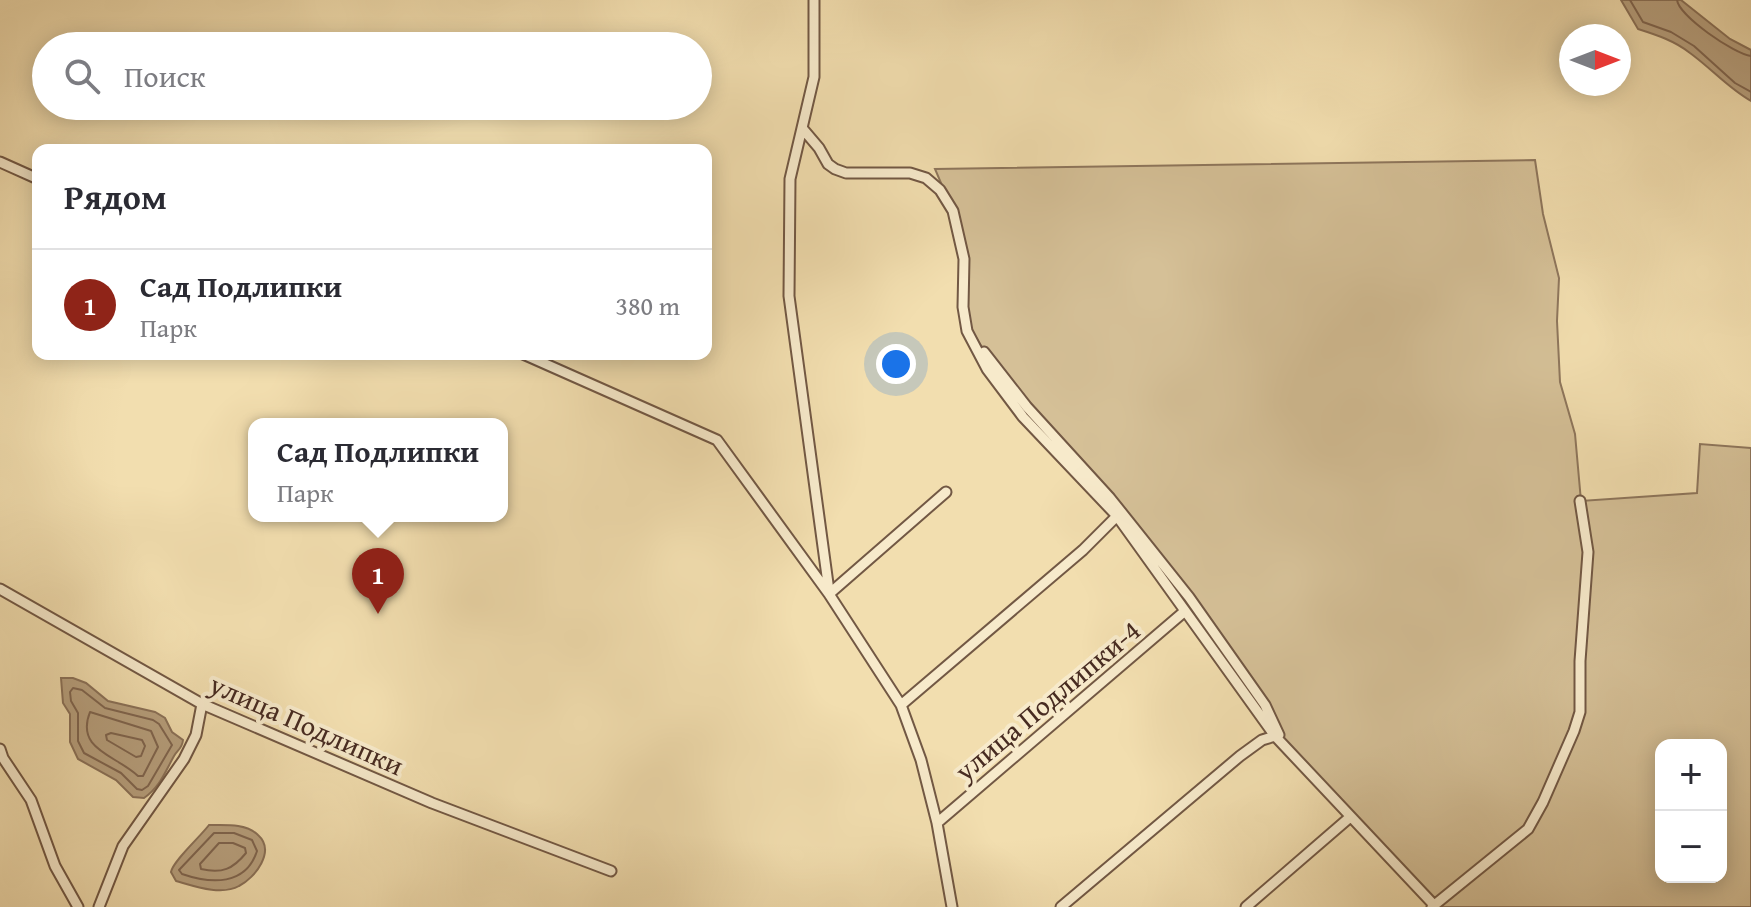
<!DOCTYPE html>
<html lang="ru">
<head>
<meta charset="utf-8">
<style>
  :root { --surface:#fff; --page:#f2f2f3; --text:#2b2b33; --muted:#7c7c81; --line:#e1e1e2; --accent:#8f2418 }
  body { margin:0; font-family:"Gentium Book Plus",serif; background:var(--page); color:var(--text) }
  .controls { position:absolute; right:24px; bottom:24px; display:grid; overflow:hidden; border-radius:16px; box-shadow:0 4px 20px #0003 }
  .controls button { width:72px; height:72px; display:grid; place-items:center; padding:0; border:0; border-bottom:2px solid var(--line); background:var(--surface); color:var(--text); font:40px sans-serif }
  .compass { position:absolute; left:1559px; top:24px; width:72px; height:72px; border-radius:50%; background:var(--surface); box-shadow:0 4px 20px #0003; rotate:90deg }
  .you { position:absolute; left:896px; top:364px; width:28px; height:28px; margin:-20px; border:6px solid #fff; border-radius:50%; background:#1a73e8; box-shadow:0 0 0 12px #1a73e833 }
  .badge { display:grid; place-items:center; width:52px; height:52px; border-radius:50%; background:var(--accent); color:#fff; font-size:26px; font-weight:700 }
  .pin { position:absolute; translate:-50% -66px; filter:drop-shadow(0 2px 4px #0008) }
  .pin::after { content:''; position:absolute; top:42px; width:28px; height:24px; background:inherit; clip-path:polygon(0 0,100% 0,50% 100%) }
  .popup { position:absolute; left:248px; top:418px; width:260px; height:104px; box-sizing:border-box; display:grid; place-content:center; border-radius:16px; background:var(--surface); filter:drop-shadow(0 2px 6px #0005); font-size:26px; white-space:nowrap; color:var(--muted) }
  .popup b { font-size:30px; color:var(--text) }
  .popup::after { content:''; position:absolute; left:50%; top:100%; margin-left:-16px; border:16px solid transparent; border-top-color:var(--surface) }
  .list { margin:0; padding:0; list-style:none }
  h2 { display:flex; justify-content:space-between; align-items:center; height:104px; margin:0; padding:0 32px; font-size:34px }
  h2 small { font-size:26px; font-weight:400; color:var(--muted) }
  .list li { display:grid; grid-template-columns:52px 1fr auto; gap:24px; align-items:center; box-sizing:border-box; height:112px; padding:0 32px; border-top:2px solid var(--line) }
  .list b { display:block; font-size:30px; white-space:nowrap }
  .list p { margin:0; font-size:26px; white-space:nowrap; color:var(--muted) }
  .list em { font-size:26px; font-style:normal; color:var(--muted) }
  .icon { flex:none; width:44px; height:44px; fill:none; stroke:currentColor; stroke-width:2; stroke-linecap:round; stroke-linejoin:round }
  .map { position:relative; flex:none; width:1751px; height:907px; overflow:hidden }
  .search { position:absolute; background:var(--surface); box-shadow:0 4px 20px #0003; left:32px; top:32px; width:680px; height:88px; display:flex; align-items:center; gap:20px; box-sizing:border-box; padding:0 28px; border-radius:44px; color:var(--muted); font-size:30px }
  .panel { position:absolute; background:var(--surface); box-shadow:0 4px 20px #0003; left:32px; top:144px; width:680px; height:216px; border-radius:16px }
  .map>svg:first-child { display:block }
  .green { fill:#d5c097; stroke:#8e765c; stroke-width:2; fill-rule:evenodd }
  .water { fill:#b8a17f; stroke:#8b7259; stroke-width:2 }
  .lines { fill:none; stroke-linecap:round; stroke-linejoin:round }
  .shore { stroke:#806650; stroke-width:2 }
  .minor-casing { stroke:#725844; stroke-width:13 }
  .minor { stroke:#f7eacb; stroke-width:9 }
  .labels { text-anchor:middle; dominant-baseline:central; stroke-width:8; stroke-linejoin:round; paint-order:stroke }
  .street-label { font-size:28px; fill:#472b21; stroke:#f7eacb }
</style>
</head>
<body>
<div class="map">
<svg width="1751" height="907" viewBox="0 0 1751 907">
  <rect width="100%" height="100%" fill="#f2deaf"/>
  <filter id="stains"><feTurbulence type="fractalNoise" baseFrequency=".0025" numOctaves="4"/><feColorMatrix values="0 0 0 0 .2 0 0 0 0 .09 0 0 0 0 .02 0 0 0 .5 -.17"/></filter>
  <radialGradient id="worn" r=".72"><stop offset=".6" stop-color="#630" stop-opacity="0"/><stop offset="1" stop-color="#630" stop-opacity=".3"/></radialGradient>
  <path class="green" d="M 1535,160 L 1543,214 L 1559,278 L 1557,321 L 1560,382 L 1575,434 L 1581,501 L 1697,493 L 1700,444 L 1751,448 L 1751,907 L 1432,907 L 1309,774 L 1117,516 L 1023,417 L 968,324 L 953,211 L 935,169 ZM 1661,745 L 1721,745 L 1721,877 L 1661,877 Z"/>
  <path class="water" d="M 1621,0 L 1681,0 L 1730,39 L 1751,50 L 1751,101 C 1728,88 1712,69 1690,53 C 1675,41 1657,35 1638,29 Z
    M 61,678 L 73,678 L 86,683 L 108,701 L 155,712 L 165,718 L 172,732 L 183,740 C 182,749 178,749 174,756 C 165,772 160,787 144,798 L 133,797 L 116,780 L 78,759 L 70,742 L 70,714 L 63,703 Z
    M 209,825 C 225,825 246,823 258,835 C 276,851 255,878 239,886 C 221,896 194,886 176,881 L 171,872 C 173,861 200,837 209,825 Z"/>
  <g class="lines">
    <path class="shore" d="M 1630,0 L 1643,22 L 1671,32 L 1694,46 L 1735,83 L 1751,92
      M 1677,0 C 1679,16 1734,54 1751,56
      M 73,688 L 82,690 L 105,708 L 153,720 L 159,724 L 172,745 L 148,786 L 142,790 L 137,789 L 121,773 L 84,753 L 78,741 L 78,713 L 71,701 L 70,692 Z
      M 90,712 L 151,731 L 158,747 L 143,776 L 138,776 C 116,755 75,750 90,712 Z
      M 111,733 L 142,740 L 145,746 L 141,756 L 136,757 L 107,740 L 106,735 Z
      M 214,833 L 234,833 L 252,840 L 257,851 C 246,886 211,884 182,874 L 179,870 Z
      M 219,843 L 233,843 L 245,848 L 246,853 C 233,869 222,874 201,869 L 200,864 Z"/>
    <defs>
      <path id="minor" d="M 814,0 L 814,77 L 790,179 L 789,296 L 829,591
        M 802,128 L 819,148 L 828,164 L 835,169 L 846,173 L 910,173 L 926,178 L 940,190 L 953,211 L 964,259 L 963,307 L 967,331 L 987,369 L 1023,417 L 1117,516 L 1275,736 L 1434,905
        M 0,162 L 38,179
        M 984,352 L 1027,407 L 1110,498 L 1189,597 L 1265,705 L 1279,735
        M 523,354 L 717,440 L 829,594 L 901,705 L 921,760 L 937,823 L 952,907
        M 0,589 L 202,704 L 432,803 L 611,871
        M 829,594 L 946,492
        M 901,705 L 1083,550 L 1117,516
        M 0,749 L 3,758 L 31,800 L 55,866 L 78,907
        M 937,823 L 1185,611
        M 99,907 L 123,846 L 184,759 L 196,735 L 202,704
        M 1061,907 L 1240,756 L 1262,740 L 1275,736
        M 1246,907 L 1349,818
        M 1432,907 L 1528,829 L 1543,802 L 1574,731 L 1580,712 L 1580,661 L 1588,552 L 1580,501"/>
    </defs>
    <use href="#minor" class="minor-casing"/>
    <use href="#minor" class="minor"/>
  </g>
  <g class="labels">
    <g class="street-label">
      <text transform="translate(1047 700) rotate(-40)">улица Подлипки-4</text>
      <text transform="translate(307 724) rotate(24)">улица Подлипки</text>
    </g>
  </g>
  <rect width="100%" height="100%" filter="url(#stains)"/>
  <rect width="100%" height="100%" fill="url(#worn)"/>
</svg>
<div class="controls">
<button>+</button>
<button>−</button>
</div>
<svg class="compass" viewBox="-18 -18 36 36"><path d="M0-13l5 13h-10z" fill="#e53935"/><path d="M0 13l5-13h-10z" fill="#7c7c81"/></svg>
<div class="you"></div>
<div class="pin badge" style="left:378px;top:614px">1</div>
<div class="popup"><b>Сад Подлипки</b>Парк</div>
<div class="search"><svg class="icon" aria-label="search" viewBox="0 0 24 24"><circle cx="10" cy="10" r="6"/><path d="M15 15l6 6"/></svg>Поиск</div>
<section class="panel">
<h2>Рядом<small></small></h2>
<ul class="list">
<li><span class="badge">1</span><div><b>Сад Подлипки</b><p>Парк</p></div><em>380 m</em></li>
</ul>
</section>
</div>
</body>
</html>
